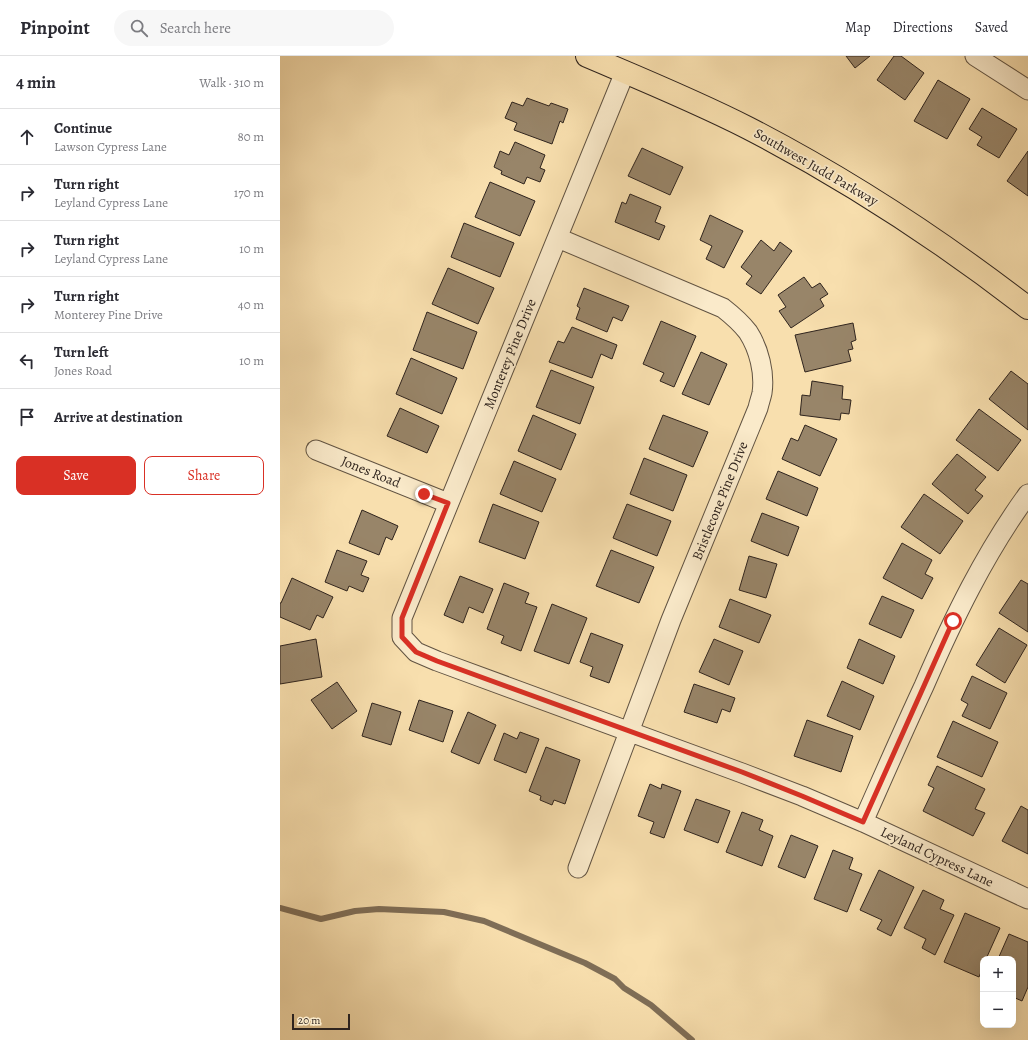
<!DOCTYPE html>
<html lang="en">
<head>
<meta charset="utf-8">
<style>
  :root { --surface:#fff; --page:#f7f7f7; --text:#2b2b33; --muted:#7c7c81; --line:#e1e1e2; --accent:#d93025 }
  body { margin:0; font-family:Alegreya,serif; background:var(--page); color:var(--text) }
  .controls { position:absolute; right:12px; bottom:12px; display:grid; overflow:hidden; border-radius:8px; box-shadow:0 4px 16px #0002 }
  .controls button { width:36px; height:36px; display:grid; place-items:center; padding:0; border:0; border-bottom:1px solid var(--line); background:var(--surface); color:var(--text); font:20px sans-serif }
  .scale { position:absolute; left:12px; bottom:10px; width:58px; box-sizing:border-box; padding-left:4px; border:2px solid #2f241e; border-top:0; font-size:11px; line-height:14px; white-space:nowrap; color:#2f241e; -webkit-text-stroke:3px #faeaca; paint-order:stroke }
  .stop { position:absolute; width:12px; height:12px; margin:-9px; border:3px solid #d93025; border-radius:50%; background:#fff }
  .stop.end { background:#d93025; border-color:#fff; box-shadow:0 1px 4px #0008 }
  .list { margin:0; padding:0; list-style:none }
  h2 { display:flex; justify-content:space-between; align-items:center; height:52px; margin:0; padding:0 16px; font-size:17px }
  h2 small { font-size:13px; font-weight:400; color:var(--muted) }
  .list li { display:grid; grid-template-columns:26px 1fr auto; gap:12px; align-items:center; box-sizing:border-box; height:56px; padding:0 16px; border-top:1px solid var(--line) }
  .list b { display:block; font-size:15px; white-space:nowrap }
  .list p { margin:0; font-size:13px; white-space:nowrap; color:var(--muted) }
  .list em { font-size:13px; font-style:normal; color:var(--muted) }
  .actions { display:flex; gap:8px; padding:12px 16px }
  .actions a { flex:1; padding:9px 0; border:1px solid var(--accent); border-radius:8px; text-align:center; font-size:14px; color:var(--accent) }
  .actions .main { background:var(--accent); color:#fff }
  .icon { flex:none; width:22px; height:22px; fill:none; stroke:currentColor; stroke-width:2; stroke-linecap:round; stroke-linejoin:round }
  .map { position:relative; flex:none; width:748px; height:984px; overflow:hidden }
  header { display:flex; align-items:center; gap:24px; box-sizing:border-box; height:56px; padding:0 20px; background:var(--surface); border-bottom:1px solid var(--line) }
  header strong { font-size:19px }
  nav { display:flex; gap:22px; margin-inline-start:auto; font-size:14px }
  .search { width:280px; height:36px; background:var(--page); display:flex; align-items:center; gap:10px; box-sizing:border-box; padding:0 14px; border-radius:22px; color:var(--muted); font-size:15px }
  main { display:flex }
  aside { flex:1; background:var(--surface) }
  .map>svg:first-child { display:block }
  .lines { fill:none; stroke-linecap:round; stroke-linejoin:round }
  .stream { stroke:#7f6e57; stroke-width:6 }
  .building { fill:#988569; stroke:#2f241e }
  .minor-casing { stroke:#615342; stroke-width:21 }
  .trunk-casing { stroke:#2f241e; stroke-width:24 }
  .minor { stroke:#faeaca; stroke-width:19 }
  .trunk { stroke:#f8dfae; stroke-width:22 }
  .route { stroke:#d93025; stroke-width:5 }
  .labels { text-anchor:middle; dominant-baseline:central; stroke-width:3.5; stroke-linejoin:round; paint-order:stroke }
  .street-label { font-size:14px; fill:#2f241e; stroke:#faeaca }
</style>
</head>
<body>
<header>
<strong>Pinpoint</strong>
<div class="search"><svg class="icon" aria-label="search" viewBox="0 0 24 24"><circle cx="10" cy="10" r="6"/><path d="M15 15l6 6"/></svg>Search here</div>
<nav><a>Map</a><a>Directions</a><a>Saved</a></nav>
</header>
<main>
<aside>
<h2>4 min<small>Walk · 310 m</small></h2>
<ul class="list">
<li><svg class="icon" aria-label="ahead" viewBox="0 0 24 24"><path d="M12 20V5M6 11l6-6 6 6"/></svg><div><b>Continue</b><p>Lawson Cypress Lane</p></div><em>80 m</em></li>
<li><svg class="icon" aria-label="right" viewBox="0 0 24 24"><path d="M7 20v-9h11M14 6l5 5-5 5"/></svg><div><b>Turn right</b><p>Leyland Cypress Lane</p></div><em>170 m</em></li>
<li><svg class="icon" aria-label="right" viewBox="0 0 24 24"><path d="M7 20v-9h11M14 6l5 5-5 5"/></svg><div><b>Turn right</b><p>Leyland Cypress Lane</p></div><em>10 m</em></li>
<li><svg class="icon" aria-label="right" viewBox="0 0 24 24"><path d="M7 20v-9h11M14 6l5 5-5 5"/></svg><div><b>Turn right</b><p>Monterey Pine Drive</p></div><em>40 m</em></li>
<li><svg class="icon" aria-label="left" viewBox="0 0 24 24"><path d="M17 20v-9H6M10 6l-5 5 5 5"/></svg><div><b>Turn left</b><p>Jones Road</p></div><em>10 m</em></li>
<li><svg class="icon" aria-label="arrive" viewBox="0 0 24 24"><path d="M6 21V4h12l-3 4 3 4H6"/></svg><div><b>Arrive at destination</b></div></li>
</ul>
<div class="actions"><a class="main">Save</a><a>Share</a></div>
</aside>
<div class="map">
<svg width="748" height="984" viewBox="0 0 748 984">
  <rect width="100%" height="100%" fill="#f8dfae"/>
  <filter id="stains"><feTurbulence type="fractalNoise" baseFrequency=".005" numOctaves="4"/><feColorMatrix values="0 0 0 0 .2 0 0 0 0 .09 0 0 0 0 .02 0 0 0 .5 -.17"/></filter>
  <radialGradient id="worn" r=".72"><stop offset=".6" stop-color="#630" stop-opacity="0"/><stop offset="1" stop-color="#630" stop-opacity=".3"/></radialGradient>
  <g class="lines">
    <path class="stream" d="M 0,852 L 41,863 L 75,855 L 99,853 L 164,856 L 204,865 L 305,907 L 335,923 L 344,932 L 371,949 L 412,984"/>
  </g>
  <path class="building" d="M 566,0 L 590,0 L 575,12 Z
    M 614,0 L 621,0 L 644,17 L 625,44 L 597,24 Z
    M 658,24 L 690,43 L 667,83 L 634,65 Z
    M 247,42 L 269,50 L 271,47 L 288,53 L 283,67 L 280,65 L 272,88 L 234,74 L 237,67 L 225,62 L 232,46 L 243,50 Z
    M 702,52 L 737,73 L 719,102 L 697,89 L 702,81 L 689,73 Z
    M 235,86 L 265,99 L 260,112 L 265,114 L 260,126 L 247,121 L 244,128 L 221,118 L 222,115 L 214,111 L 220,95 L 229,99 Z
    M 362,92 L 403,111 L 390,139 L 348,120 Z
    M 748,95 L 748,140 L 727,125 Z
    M 210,126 L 255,145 L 240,180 L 195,161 Z
    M 350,138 L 381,151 L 375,166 L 385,170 L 379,184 L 335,166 L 342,146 L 346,148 Z
    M 430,159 L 463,175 L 444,212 L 426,203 L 432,190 L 420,184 Z
    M 184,167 L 234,187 L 220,221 L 171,201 Z
    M 481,184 L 494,195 L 500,186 L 512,195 L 481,238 L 466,228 L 472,220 L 461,211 Z
    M 168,212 L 214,232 L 198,268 L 152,248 Z
    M 524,221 L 532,232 L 540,227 L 548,238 L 540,243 L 544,250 L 511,272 L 499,255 L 506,251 L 498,239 Z
    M 304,232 L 349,250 L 342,265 L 333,261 L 327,276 L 296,263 L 300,252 L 297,250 Z
    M 147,256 L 197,276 L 183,313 L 133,294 Z
    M 381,265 L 416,280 L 394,331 L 380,325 L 384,317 L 363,308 Z
    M 573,267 L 576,284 L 571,286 L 573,293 L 568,294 L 571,305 L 525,316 L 515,279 Z
    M 292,271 L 337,289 L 332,303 L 321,298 L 312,322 L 269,306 L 278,285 L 284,287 Z
    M 421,296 L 447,308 L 429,349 L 402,338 Z
    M 131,302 L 177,322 L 162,358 L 116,338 Z
    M 271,314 L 314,331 L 300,368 L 256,351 Z
    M 731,315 L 748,328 L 748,374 L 709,343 Z
    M 532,325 L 563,330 L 562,343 L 571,344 L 569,358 L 561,357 L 560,364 L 520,359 L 522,339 L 530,340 Z
    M 120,352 L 159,370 L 147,397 L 107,380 Z
    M 699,353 L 741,384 L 718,415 L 676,384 Z
    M 253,359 L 296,378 L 281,414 L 238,395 Z
    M 383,359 L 428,376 L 413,411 L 369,393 Z
    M 525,369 L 557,383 L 540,420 L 502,403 L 511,382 L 518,385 Z
    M 677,398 L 706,421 L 695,434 L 703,440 L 688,458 L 652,428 Z
    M 364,402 L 407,419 L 393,455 L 350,438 Z
    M 234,405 L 276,423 L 262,456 L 220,438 Z
    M 498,415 L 538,432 L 527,460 L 486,443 Z
    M 644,438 L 683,465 L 660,498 L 621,471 Z
    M 213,448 L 259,466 L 245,503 L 199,486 Z
    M 347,448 L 391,465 L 377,500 L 333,482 Z
    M 82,454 L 118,470 L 112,484 L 106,481 L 99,499 L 69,487 Z
    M 482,457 L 519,471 L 508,500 L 471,485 Z
    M 622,487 L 652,504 L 645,518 L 653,522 L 642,543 L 603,522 Z
    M 57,494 L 87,505 L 81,519 L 89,522 L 83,536 L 69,530 L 67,535 L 45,526 Z
    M 331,494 L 374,511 L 359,547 L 316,530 Z
    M 469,500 L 497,508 L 486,542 L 459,534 Z
    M 180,520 L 213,533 L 203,557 L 189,551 L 183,567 L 164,559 Z
    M 12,522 L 53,541 L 43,562 L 37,559 L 30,574 L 0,561 L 0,547 L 1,547 Z
    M 741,524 L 748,528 L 748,576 L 719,557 Z
    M 224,527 L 249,537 L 245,547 L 257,551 L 241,595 L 221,587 L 224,580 L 207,573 Z
    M 602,540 L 634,554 L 621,582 L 589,568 Z
    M 450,543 L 491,559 L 479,587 L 439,571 Z
    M 272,548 L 307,562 L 289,608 L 254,595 Z
    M 719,572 L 747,589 L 725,627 L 696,609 Z
    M 311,577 L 343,589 L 329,627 L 310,620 L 313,611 L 300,606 Z
    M 36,583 L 42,621 L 0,628 L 0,590 Z
    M 434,583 L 463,595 L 449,629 L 419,616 Z
    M 579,583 L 615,600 L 603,628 L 567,612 Z
    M 692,620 L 727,637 L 710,673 L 682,660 L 688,648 L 681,644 Z
    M 562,625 L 594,640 L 580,674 L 547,660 Z
    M 57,626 L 77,655 L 52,673 L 31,644 Z
    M 414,628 L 455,642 L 450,656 L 442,653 L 437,667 L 404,656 Z
    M 139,644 L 173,655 L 163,686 L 129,674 Z
    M 92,647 L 121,656 L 111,689 L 82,680 Z
    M 188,656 L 216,669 L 199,708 L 171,696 Z
    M 527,664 L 573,680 L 561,716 L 514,700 Z
    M 673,665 L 718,686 L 702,721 L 657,701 Z
    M 240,676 L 259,683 L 246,717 L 214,704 L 224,677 L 237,683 Z
    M 266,691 L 300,704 L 285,748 L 274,744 L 272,749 L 260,744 L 261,740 L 249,735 Z
    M 657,710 L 705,733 L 695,753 L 705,757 L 693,780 L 643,755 L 654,732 L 648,729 Z
    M 370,728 L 381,733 L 382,728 L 401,735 L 384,782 L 370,777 L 374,766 L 358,760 Z
    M 416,743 L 450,755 L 438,787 L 404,774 Z
    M 741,750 L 748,754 L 748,798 L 722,785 Z
    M 462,756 L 483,764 L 479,774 L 493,780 L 482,810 L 446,796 Z
    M 511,779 L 538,790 L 525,822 L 498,811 Z
    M 553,794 L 573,802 L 569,813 L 582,818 L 567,856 L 534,843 Z
    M 599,814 L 634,831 L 611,880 L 597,873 L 602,864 L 580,854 Z
    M 643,834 L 664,844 L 660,853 L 674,859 L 655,899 L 642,892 L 646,883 L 624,872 Z
    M 685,857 L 720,872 L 706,903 L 703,903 L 703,911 L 699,921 L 664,906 Z
    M 729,878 L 748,886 L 748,931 L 742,945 L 733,941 L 733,903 L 718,903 Z"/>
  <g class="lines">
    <defs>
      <path id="minor" d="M 695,0 L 748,34
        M 345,16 C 272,198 195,379 122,562 L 122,581 L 136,596 L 157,605 L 462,717 L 522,740 L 583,766 L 748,843
        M 278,182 L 443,252 C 452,259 461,267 468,276 C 479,293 485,317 482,337 C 481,342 479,347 478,352 L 391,564 L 298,812
        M 36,394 L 168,447
        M 583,766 C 603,721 623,675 644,630 C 673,563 705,497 748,438"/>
      <path id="trunk" d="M 307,0 C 361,23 415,45 468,72 C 567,123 660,184 748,252"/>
    </defs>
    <use href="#minor" class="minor-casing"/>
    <use href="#trunk" class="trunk-casing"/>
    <use href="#minor" class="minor"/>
    <use href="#trunk" class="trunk"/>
  </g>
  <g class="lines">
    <path class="route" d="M 144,438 L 168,447 L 122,562 L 122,581 L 136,596 L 157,605 L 462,716 L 522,740 L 583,766 L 673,565"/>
  </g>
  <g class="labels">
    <g class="street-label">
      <text transform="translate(536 111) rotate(30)">Southwest Judd Parkway</text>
      <text transform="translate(230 298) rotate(-68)">Monterey Pine Drive</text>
      <text transform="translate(91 416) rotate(22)">Jones Road</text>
      <text transform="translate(440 445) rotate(-68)">Bristlecone Pine Drive</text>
      <text transform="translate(657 801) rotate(25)">Leyland Cypress Lane</text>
    </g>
  </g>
  <rect width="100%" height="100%" filter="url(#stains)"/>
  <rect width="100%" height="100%" fill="url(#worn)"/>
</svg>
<div class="controls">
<button>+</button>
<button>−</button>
</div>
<div class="scale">20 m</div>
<div class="stop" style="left:673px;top:565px"></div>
<div class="stop end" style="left:144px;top:438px"></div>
</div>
</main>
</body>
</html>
